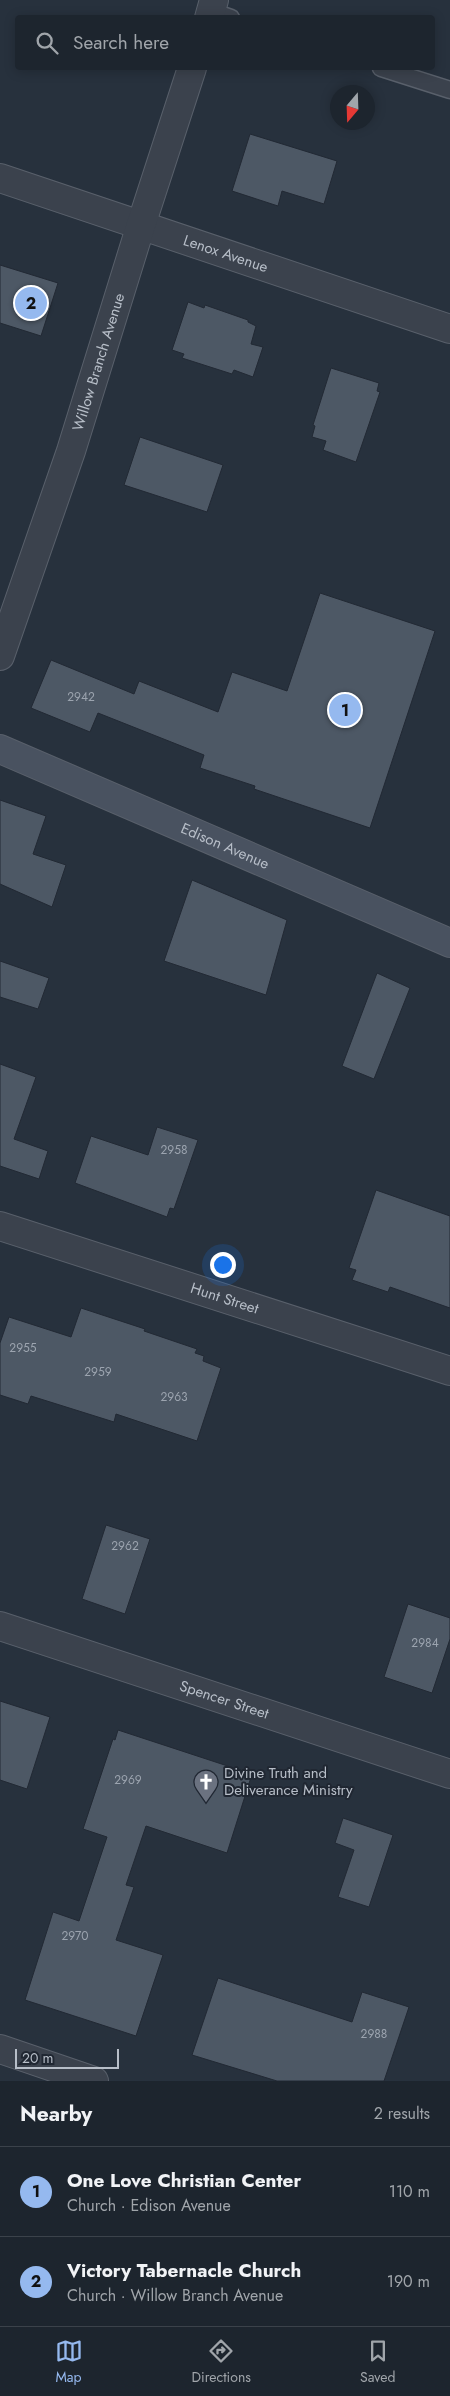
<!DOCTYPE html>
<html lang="en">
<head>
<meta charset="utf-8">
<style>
  :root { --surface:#1d252e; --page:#252d36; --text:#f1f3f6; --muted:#a0a5aa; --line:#3b424a; --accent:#95b9ef }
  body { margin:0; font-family:Jost,sans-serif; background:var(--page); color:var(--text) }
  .compass { position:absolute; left:330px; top:85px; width:45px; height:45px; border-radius:50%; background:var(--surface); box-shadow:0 2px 12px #0003; rotate:199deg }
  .scale { position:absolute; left:15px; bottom:12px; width:104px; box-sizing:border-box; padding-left:5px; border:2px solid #b7bec8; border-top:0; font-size:14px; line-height:18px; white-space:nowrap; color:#b7bec8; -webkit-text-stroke:4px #202732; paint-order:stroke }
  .you { position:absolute; left:222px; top:1264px; width:18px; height:18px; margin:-12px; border:4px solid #fff; border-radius:50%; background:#1a73e8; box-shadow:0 0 0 8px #1a73e833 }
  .badge { display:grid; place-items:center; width:32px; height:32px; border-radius:50%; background:var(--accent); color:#111; font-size:16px; font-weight:700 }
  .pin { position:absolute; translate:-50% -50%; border:2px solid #fff; box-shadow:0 1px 5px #0006 }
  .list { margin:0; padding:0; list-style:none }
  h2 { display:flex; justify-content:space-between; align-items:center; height:65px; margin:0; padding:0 20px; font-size:21px }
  h2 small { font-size:16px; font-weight:400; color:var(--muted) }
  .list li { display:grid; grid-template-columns:32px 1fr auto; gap:15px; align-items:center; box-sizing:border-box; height:90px; padding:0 20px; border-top:1px solid var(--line) }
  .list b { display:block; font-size:19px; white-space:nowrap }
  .list p { margin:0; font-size:16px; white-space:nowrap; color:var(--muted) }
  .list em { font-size:16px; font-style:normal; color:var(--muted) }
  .icon { flex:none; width:28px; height:28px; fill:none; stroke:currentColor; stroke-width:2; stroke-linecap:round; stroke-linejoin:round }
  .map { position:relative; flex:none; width:450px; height:2081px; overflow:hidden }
  .search { position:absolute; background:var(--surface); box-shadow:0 2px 12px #0003; left:15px; right:15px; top:15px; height:55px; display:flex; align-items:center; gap:12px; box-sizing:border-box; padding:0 18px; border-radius:5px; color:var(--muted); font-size:19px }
  .sheet { height:245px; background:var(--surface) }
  nav { display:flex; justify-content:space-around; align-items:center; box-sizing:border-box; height:70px; border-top:1px solid var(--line); background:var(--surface); font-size:14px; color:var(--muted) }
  nav a { display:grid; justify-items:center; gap:2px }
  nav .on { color:var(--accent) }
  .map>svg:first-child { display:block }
  .building { fill:#4d5865; stroke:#222934 }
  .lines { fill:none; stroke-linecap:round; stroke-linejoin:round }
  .service-casing { stroke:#59606b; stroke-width:19 }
  .minor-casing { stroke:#59606b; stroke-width:30 }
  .secondary-casing { stroke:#59606b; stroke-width:30 }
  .service { stroke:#3b424d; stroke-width:16 }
  .minor { stroke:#3b424d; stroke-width:28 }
  .secondary { stroke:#495260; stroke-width:28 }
  .labels { text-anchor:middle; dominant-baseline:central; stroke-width:4; stroke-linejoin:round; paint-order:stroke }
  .number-label { font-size:12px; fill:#9ca4af }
  .street-label { font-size:15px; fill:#b7bec8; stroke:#202732 }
  .poi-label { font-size:15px; fill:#b7bec8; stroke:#202732; text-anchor:start }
</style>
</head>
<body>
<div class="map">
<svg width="450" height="2081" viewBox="0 0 450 2081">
  <rect width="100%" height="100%" fill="#27313d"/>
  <path class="building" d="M 250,134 L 337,161 L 324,204 L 282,191 L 278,206 L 232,191 Z
    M 0,265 L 58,283 L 41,336 L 0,323 Z
    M 188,302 L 204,308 L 205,305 L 248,320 L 248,322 L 256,326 L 251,344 L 263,347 L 253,377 L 234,370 L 232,374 L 182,358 L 184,354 L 172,350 Z
    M 331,368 L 379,383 L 377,391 L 380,392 L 356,462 L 323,450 L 326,441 L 312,437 L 315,426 L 313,425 Z
    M 140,437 L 223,465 L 207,512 L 124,485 Z
    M 320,593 L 435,631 L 370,828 L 254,789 L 255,786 L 200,768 L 204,755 L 98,713 L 90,732 L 31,708 L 51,660 L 134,694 L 139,681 L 218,712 L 232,672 L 287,691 Z
    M 0,800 L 46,816 L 33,854 L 66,865 L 52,907 L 0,884 Z
    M 192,880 L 287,920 L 266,995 L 164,961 Z
    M 0,961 L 49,978 L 38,1009 L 0,997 Z
    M 377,973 L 410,988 L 374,1079 L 342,1066 Z
    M 0,1064 L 36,1077 L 14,1139 L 48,1151 L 39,1179 L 0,1166 Z
    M 157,1127 L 198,1140 L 174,1209 L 170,1208 L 167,1217 L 75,1183 L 91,1136 L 148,1155 Z
    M 376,1190 L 450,1216 L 450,1308 L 390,1287 L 388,1292 L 352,1280 L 356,1270 L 349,1268 Z
    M 81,1308 L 145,1329 L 144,1331 L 197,1349 L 195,1353 L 204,1356 L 203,1361 L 221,1368 L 197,1441 L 116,1414 L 114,1422 L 31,1396 L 28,1404 L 0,1395 L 0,1343 L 9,1317 L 71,1337 Z
    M 106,1525 L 150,1539 L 125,1614 L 82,1599 Z
    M 408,1604 L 450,1618 L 450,1639 L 432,1693 L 384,1677 Z
    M 0,1701 L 50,1717 L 27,1789 L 0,1780 Z
    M 118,1730 L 252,1774 L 227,1853 L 146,1826 L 126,1885 L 134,1887 L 116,1940 L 163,1955 L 136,2036 L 25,2000 L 53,1912 L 79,1921 L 107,1837 L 83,1829 L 113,1739 L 115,1740 Z
    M 343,1818 L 393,1835 L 369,1907 L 338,1897 L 354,1850 L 335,1843 Z
    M 218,1978 L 352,2022 L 362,1992 L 409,2007 L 384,2081 L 277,2081 L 192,2055 Z"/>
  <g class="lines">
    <defs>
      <path id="service" d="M 211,11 L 231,18
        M 381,68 L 450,90"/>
      <g id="minor">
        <path d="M 209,18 L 214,0"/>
        <path id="s1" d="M 0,178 L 450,329"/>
        <path id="s2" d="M 0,656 L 71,451 L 141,225 L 192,68"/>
        <path id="s3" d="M 0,1226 L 450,1371"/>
        <path id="s4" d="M 0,1626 L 450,1774"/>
        <path d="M 0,2049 L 94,2081"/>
      </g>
      <g id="secondary">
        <path id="s5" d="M 0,749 L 450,943"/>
      </g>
    </defs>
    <use href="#service" class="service-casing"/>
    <use href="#minor" class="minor-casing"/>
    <use href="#secondary" class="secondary-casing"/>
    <use href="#service" class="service"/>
    <use href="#minor" class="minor"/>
    <use href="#secondary" class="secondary"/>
  </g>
  <defs>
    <symbol id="church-pin" viewBox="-11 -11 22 30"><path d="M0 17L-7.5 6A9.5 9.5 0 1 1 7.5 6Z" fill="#6b7280" stroke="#202732"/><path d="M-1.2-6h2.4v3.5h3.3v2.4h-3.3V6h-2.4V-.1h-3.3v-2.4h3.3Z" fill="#fff"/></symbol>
  </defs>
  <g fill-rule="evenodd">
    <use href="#church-pin" x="192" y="1768" width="28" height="38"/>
  </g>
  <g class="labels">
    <g class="number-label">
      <text x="81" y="697">2942</text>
      <text x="174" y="1150">2958</text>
      <text x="23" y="1348">2955</text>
      <text x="98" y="1372">2959</text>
      <text x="174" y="1397">2963</text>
      <text x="125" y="1546">2962</text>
      <text x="425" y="1643">2984</text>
      <text x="128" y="1780">2969</text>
      <text x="75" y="1936">2970</text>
      <text x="374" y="2034">2988</text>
    </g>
    <g class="street-label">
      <text stroke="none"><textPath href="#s1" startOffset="238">Lenox Avenue</textPath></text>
      <text stroke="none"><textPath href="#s2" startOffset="310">Willow Branch Avenue</textPath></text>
      <text stroke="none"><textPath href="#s5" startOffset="245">Edison Avenue</textPath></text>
      <text stroke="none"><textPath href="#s3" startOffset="236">Hunt Street</textPath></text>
      <text stroke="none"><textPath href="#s4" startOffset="236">Spencer Street</textPath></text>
    </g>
    <g class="poi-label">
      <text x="224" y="1773">Divine Truth and<tspan x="224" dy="17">Deliverance Ministry</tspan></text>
    </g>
  </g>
</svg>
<svg class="compass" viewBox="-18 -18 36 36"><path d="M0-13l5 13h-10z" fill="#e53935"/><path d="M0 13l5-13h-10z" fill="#a0a5aa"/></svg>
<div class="scale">20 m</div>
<div class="you"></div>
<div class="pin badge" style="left:345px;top:710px">1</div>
<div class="pin badge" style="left:31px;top:303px">2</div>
<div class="search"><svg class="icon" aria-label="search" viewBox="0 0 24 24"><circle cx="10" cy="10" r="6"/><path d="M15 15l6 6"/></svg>Search here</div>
</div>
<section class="sheet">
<h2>Nearby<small>2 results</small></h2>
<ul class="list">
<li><span class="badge">1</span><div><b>One Love Christian Center</b><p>Church · Edison Avenue</p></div><em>110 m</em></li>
<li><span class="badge">2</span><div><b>Victory Tabernacle Church</b><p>Church · Willow Branch Avenue</p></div><em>190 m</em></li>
</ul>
</section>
<nav>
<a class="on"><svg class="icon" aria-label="map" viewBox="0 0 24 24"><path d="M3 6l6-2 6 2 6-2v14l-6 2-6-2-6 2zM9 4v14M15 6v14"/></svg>Map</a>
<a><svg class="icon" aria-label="directions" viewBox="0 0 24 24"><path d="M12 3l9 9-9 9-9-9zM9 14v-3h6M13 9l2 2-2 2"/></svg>Directions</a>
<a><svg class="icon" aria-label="saved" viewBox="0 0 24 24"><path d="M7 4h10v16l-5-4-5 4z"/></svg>Saved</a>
</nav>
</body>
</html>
